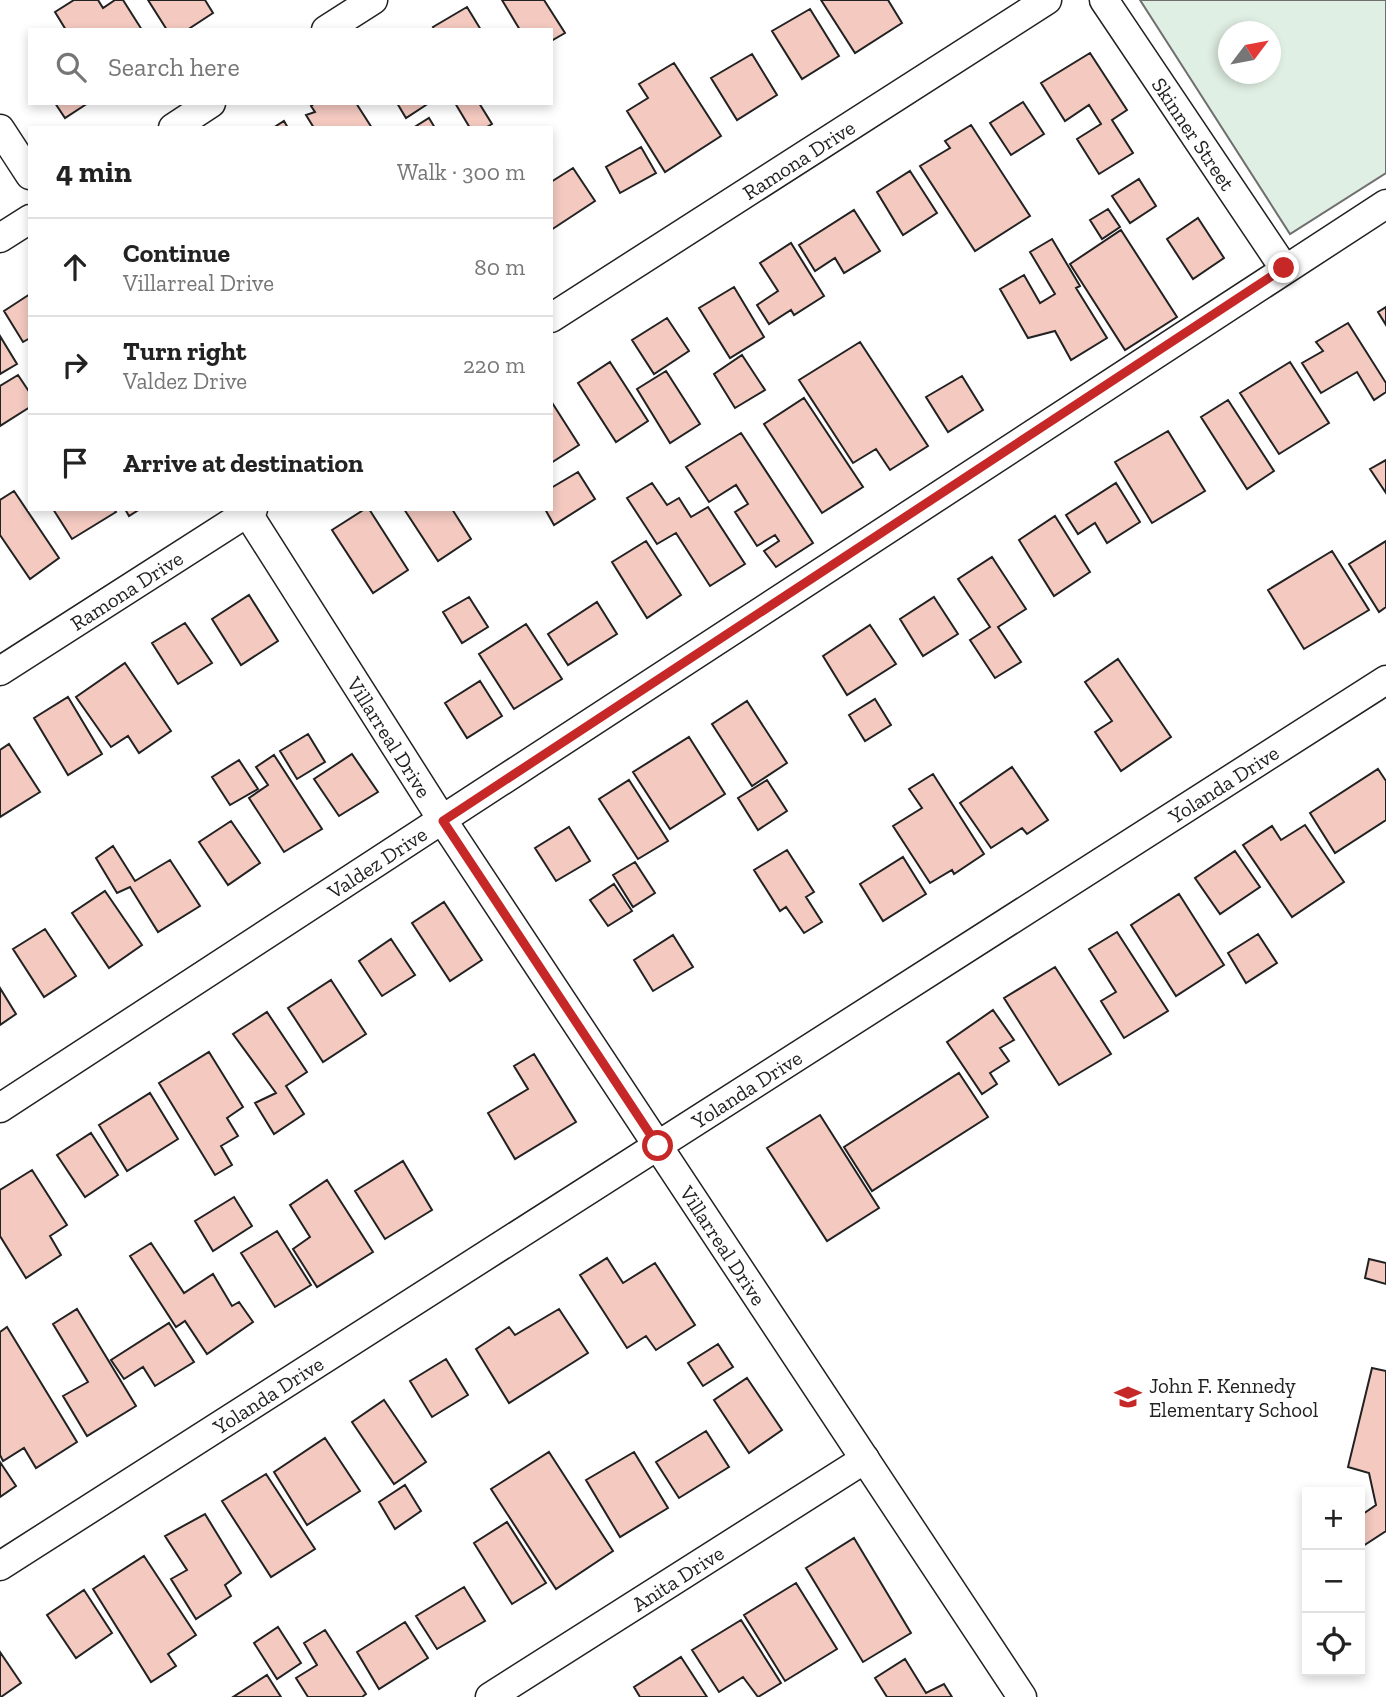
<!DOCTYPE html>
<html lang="en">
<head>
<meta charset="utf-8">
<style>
  :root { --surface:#fff; --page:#f6f6f6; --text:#222; --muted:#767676; --line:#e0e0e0 }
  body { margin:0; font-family:"Zilla Slab",serif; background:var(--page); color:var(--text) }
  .controls { position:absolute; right:21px; bottom:21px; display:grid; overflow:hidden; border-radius:0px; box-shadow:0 4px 10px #0003 }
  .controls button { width:63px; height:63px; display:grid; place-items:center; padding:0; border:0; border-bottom:2px solid var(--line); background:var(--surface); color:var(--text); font:35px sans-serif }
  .compass { position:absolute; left:1218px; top:21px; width:63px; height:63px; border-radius:50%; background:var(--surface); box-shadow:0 4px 10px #0003; rotate:58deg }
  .stop { position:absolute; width:21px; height:21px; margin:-16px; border:5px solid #c62828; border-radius:50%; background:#fff }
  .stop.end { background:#c62828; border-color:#fff; box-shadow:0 2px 7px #0008 }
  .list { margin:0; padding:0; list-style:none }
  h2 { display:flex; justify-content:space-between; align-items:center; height:91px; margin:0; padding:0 28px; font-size:30px }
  h2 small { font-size:23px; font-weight:400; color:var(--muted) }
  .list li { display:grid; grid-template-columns:46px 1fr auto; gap:21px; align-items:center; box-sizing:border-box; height:98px; padding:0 28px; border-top:2px solid var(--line) }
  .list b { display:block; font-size:26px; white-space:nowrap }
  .list p { margin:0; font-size:23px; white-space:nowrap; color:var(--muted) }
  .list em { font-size:23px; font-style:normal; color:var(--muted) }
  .icon { flex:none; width:38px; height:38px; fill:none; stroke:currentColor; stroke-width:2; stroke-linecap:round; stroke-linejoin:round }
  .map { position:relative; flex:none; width:1386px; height:1697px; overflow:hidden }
  .search { position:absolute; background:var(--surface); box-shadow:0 4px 10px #0003; left:28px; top:28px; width:525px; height:77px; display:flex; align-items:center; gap:18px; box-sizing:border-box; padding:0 24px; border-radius:0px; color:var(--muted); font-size:26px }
  .panel { position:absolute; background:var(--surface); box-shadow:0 4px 10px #0003; left:28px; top:126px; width:525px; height:385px; border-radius:0px }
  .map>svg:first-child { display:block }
  .green { fill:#e0efe3; stroke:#6f6f6f; stroke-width:2; fill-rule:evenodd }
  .building { fill:#f3c9c0; stroke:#222; stroke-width:2 }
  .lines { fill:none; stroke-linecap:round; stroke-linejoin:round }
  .minor-casing { stroke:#222; stroke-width:31 }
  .minor { stroke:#fff; stroke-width:28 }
  .route { stroke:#c62828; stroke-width:9 }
  .labels { text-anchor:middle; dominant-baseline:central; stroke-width:5; stroke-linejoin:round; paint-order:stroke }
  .street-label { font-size:21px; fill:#222; stroke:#fff }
  .poi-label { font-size:21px; fill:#222; stroke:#fff; text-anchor:start }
</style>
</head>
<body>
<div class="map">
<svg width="1386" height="1697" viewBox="0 0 1386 1697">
  <rect width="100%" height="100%" fill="#fff"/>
  <path class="green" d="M 1140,0 L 1386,0 L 1386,173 L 1290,234 ZM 1228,32 L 1270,32 L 1270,74 L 1228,74 Z"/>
  <path class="building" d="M 74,0 L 98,0 L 103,8 L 115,0 L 123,0 L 142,30 L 66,30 L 55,12 Z
    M 148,0 L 205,0 L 213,13 L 187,30 L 167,30 Z
    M 502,0 L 544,0 L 565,33 L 551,41 L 551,30 L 520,30 Z
    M 821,0 L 888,0 L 902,23 L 855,53 Z
    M 467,7 L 481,30 L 435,30 L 433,27 Z
    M 810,9 L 839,56 L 802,79 L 772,31 Z
    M 1090,53 L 1127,110 L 1112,120 L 1133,153 L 1099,174 L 1077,139 L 1101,124 L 1089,105 L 1065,121 L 1041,83 Z
    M 752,54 L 777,95 L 737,120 L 711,78 Z
    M 674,63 L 721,136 L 665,172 L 627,111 L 648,98 L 639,84 Z
    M 1023,102 L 1044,134 L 1011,155 L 990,123 Z
    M 55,103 L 88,103 L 65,118 Z
    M 315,103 L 356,103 L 372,128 L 314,128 L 306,115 L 315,112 L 311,106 Z
    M 397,103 L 429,103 L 406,118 Z
    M 455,103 L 479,103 L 492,124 L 485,128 L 470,128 Z
    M 429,118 L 435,128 L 413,128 Z
    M 284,121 L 288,128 L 273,128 Z
    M 971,125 L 1030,216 L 975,251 L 920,166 L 950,148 L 945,141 Z
    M 641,147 L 656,173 L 620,193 L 606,167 Z
    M 573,168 L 595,201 L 551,230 L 551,182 Z
    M 910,171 L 937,213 L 903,235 L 877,192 Z
    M 1139,179 L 1156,206 L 1130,223 L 1112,196 Z
    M 1108,209 L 1120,227 L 1102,239 L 1090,220 Z
    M 854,210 L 880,251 L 844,273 L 835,258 L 815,271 L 799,245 Z
    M 1198,218 L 1224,258 L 1193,279 L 1167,239 Z
    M 1121,230 L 1177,317 L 1125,350 L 1070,264 Z
    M 1052,239 L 1080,286 L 1076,288 L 1107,338 L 1071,360 L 1055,331 L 1028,338 L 1000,289 L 1024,275 L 1040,303 L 1055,294 L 1030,252 Z
    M 791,243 L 824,296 L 794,315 L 791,310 L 769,324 L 757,305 L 778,291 L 760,263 Z
    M 734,287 L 764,337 L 730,358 L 699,308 Z
    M 30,294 L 30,338 L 23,342 L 4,311 Z
    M 1386,307 L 1386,325 L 1378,312 Z
    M 667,318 L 689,351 L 654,374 L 632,340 Z
    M 1348,323 L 1386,383 L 1386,392 L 1374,400 L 1357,372 L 1321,393 L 1302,363 L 1323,351 L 1316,342 Z
    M 0,336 L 17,364 L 0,374 Z
    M 860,342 L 928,446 L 890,470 L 876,449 L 853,463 L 799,380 Z
    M 742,355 L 765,390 L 735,408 L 714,374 Z
    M 610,362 L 648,421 L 616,442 L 578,383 Z
    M 1290,362 L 1329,423 L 1279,454 L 1240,393 Z
    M 666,371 L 700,424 L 670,443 L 637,389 Z
    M 18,375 L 30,393 L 30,407 L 0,426 L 0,386 Z
    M 962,376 L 983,410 L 948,432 L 926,397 Z
    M 804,398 L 863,487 L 822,513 L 764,424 Z
    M 1228,400 L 1274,471 L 1247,489 L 1201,417 Z
    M 551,401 L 579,445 L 551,463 Z
    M 1168,431 L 1205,491 L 1152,523 L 1115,462 Z
    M 741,433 L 813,543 L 776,567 L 764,551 L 779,541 L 775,535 L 757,546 L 735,512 L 748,504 L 736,485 L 709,502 L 686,467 Z
    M 1386,460 L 1386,493 L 1370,469 Z
    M 578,472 L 595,499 L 554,525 L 545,509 L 551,509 L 551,488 Z
    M 652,483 L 667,505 L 679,498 L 691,517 L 708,507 L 745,564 L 710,586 L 676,533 L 657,544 L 627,498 Z
    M 1116,483 L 1140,522 L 1107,543 L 1095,523 L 1078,534 L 1066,515 Z
    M 14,491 L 59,558 L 30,579 L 0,535 L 0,500 Z
    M 53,509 L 114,509 L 116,512 L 72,539 Z
    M 125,509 L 140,509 L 129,516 Z
    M 365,509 L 369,509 L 408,570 L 373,593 L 332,530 Z
    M 404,509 L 452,509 L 471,539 L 438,561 Z
    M 1055,516 L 1090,572 L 1054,596 L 1019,540 Z
    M 646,541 L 681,595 L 647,618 L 612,562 Z
    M 1386,541 L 1386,607 L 1379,612 L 1349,564 Z
    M 1332,551 L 1369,610 L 1304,649 L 1268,590 Z
    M 992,557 L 1026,609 L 998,627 L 1021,662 L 995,678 L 970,640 L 990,627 L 958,579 Z
    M 249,595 L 278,641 L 241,665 L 212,619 Z
    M 469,597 L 488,627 L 462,643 L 443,612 Z
    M 934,597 L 958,634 L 923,656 L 900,619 Z
    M 597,602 L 617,634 L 568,665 L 548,634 Z
    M 185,623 L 212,663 L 178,684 L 152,643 Z
    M 526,624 L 562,679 L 514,709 L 479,654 Z
    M 870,625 L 896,664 L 847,695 L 823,656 Z
    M 1118,659 L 1171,737 L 1121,771 L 1095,732 L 1112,721 L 1085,682 Z
    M 125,663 L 171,731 L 139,753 L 128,736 L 111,747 L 76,697 Z
    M 480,681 L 502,716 L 467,738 L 445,703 Z
    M 68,697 L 102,754 L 68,775 L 34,718 Z
    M 875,699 L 891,725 L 865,741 L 849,715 Z
    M 747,701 L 787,763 L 752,786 L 712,724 Z
    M 308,734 L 325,762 L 297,779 L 280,751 Z
    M 689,737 L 725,794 L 670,829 L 633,772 Z
    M 9,744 L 40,792 L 0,817 L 0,750 Z
    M 352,754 L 378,792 L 339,816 L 314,779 Z
    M 274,755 L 322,829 L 284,852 L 249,798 L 268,785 L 256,767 Z
    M 239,760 L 258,789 L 230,805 L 212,777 Z
    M 1012,767 L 1048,820 L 1027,834 L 1022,828 L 991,848 L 960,803 Z
    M 1378,769 L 1386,781 L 1386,820 L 1335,853 L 1310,813 Z
    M 933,774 L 984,854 L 954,874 L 952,870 L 930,883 L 893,826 L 922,808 L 909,789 Z
    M 629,780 L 668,841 L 638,859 L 599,799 Z
    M 767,780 L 787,811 L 758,830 L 738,798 Z
    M 231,821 L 260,863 L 228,885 L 199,842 Z
    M 1305,825 L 1344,882 L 1292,917 L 1243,845 L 1272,826 L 1281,840 Z
    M 569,827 L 590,861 L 556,881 L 535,848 Z
    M 113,846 L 135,881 L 170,860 L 200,906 L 158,932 L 130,887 L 117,893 L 96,858 Z
    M 787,850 L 814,892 L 806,897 L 822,922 L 804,933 L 786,907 L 780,911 L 754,870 Z
    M 1235,851 L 1260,887 L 1220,914 L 1195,878 Z
    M 903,857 L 926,894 L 883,921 L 860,884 Z
    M 635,862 L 655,893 L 633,907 L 613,875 Z
    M 614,884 L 632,911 L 608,926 L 590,900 Z
    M 105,891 L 142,945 L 109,968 L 72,913 Z
    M 1179,894 L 1224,965 L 1176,996 L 1131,925 Z
    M 444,902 L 482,960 L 450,981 L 412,923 Z
    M 45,929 L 76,976 L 44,997 L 13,949 Z
    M 1117,932 L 1168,1011 L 1124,1038 L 1101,1001 L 1116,992 L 1089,949 Z
    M 1258,934 L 1277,963 L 1246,983 L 1228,953 Z
    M 673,935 L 693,967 L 653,991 L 634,960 Z
    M 391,939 L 415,975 L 382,996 L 359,961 Z
    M 1055,967 L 1111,1054 L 1059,1085 L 1004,998 Z
    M 331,980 L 366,1034 L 323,1062 L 288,1008 Z
    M 0,988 L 16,1014 L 0,1025 Z
    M 993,1010 L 1014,1040 L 1000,1048 L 1009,1061 L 990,1073 L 997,1084 L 982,1094 L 947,1042 Z
    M 267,1012 L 307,1072 L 286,1086 L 304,1114 L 274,1134 L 255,1103 L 276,1093 L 233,1034 Z
    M 209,1052 L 243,1107 L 227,1118 L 238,1136 L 221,1146 L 232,1165 L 215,1175 L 159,1083 Z
    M 534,1054 L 576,1122 L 515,1159 L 488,1113 L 528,1089 L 514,1066 Z
    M 959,1073 L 988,1117 L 872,1191 L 844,1147 Z
    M 150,1093 L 178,1139 L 127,1171 L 99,1125 Z
    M 820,1115 L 879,1208 L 827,1241 L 767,1148 Z
    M 91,1133 L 118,1175 L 85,1197 L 57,1155 Z
    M 403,1161 L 432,1210 L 385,1239 L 355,1191 Z
    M 32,1170 L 67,1225 L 50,1236 L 61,1255 L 26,1278 L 0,1236 L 0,1190 Z
    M 327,1180 L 373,1252 L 317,1287 L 293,1249 L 310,1237 L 290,1205 Z
    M 234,1197 L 252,1226 L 213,1251 L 195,1221 Z
    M 277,1231 L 311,1285 L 275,1307 L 241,1253 Z
    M 151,1243 L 184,1293 L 213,1274 L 232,1306 L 239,1302 L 253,1322 L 207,1354 L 185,1321 L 176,1327 L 130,1256 Z
    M 607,1258 L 623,1283 L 655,1263 L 695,1325 L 656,1350 L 646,1336 L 627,1348 L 580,1275 Z
    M 1369,1259 L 1386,1263 L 1386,1284 L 1365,1278 Z
    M 77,1309 L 136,1406 L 87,1436 L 63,1396 L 88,1382 L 53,1324 Z
    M 559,1309 L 588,1353 L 509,1403 L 476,1349 L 509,1327 L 515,1335 Z
    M 169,1323 L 194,1362 L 155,1386 L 143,1367 L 124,1379 L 111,1360 Z
    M 7,1327 L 77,1442 L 36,1468 L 24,1448 L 3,1461 L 0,1455 L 0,1332 Z
    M 718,1344 L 733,1367 L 703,1386 L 688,1363 Z
    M 446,1359 L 468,1395 L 432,1417 L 410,1381 Z
    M 1372,1368 L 1386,1371 L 1386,1531 L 1360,1548 L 1360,1516 L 1376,1505 L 1369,1473 L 1348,1467 Z
    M 747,1378 L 782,1430 L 749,1453 L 714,1400 Z
    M 384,1400 L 426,1462 L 394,1484 L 352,1422 Z
    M 706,1431 L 729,1467 L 679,1498 L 656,1462 Z
    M 325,1438 L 360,1491 L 307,1525 L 274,1472 Z
    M 549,1452 L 613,1551 L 556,1589 L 491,1489 Z
    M 634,1452 L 668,1508 L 620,1537 L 586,1480 Z
    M 0,1462 L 16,1486 L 0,1497 Z
    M 266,1474 L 315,1549 L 271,1577 L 222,1501 Z
    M 405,1485 L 421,1511 L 395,1529 L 379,1502 Z
    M 205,1514 L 241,1573 L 225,1585 L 231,1596 L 196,1619 L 171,1579 L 187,1570 L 165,1536 Z
    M 507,1522 L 546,1583 L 512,1604 L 474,1543 Z
    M 854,1538 L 911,1633 L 863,1662 L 806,1568 Z
    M 144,1556 L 196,1635 L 168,1654 L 176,1666 L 151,1682 L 93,1589 Z
    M 796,1583 L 837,1649 L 785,1681 L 744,1615 Z
    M 464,1587 L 485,1621 L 437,1649 L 416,1616 Z
    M 84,1590 L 112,1633 L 76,1658 L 47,1615 Z
    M 741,1620 L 781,1683 L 758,1697 L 743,1677 L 719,1692 L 692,1650 Z
    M 405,1622 L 428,1658 L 379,1689 L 357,1652 Z
    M 278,1627 L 301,1663 L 277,1679 L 254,1643 Z
    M 325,1630 L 366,1694 L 362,1697 L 308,1697 L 296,1678 L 317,1665 L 304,1643 Z
    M 0,1652 L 21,1683 L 1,1697 L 0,1697 Z
    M 681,1657 L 707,1697 L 640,1697 L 634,1687 Z
    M 905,1659 L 926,1693 L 944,1684 L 952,1697 L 887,1697 L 875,1678 Z
    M 267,1675 L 281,1697 L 233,1697 Z"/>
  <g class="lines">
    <defs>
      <g id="minor">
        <path id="s1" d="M 1104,0 L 1284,268"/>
        <path d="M 326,30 L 373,0"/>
        <path d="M 173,128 L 211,103"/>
        <path d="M 0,129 L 30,175"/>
        <path d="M 0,238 L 30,219"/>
        <path id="s2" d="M 551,318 L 1047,0"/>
        <path id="s3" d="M 245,509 L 443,821 L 1022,1697"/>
        <path id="s4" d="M 0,671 L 253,509"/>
        <path id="s5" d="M 0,1108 L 1386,204"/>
        <path id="s6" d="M 0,1566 L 1386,680"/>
        <path id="s7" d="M 490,1697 L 865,1459"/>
      </g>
    </defs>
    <use href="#minor" class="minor-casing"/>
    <use href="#minor" class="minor"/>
  </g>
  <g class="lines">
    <path class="route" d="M 658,1146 L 443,821 L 1284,268"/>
  </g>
  <defs>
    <symbol id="school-bare" viewBox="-9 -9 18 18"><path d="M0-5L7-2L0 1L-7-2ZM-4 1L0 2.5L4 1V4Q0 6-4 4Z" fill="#c62828" stroke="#fff" stroke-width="2.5" paint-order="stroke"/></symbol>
  </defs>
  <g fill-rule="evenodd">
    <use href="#school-bare" x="1109" y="1378" width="38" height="38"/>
  </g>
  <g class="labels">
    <g class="street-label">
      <text stroke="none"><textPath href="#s1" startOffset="161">Skinner Street</textPath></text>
      <text stroke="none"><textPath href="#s2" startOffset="294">Ramona Drive</textPath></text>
      <text stroke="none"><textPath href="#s4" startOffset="150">Ramona Drive</textPath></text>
      <text stroke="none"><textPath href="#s3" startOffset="270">Villarreal Drive</textPath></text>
      <text stroke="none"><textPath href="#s6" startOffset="1452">Yolanda Drive</textPath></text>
      <text stroke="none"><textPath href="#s5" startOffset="450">Valdez Drive</textPath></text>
      <text stroke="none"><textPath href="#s6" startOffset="886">Yolanda Drive</textPath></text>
      <text stroke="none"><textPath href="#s3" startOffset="878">Villarreal Drive</textPath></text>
      <text stroke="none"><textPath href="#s6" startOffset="318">Yolanda Drive</textPath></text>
      <text stroke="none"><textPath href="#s7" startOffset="222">Anita Drive</textPath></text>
    </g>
    <g class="poi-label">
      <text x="1149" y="1385">John F. Kennedy<tspan x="1149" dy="24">Elementary School</tspan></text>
    </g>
  </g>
</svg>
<div class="controls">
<button>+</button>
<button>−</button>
<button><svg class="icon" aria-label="locate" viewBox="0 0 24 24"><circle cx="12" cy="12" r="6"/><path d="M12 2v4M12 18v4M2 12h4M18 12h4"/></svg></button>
</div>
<svg class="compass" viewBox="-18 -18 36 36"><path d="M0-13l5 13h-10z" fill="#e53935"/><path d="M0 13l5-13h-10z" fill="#767676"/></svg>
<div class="stop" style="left:658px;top:1146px"></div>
<div class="stop end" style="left:1284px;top:268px"></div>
<div class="search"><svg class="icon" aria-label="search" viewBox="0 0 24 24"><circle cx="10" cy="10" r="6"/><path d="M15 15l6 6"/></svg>Search here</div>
<section class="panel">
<h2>4 min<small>Walk · 300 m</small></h2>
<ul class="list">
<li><svg class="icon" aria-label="ahead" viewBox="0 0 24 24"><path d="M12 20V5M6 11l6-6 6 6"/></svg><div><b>Continue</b><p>Villarreal Drive</p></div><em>80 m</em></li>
<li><svg class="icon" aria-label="right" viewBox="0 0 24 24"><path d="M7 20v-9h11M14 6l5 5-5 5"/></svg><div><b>Turn right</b><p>Valdez Drive</p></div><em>220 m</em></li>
<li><svg class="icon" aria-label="arrive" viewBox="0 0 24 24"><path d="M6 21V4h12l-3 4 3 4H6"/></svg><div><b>Arrive at destination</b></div></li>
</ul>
</section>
</div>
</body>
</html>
